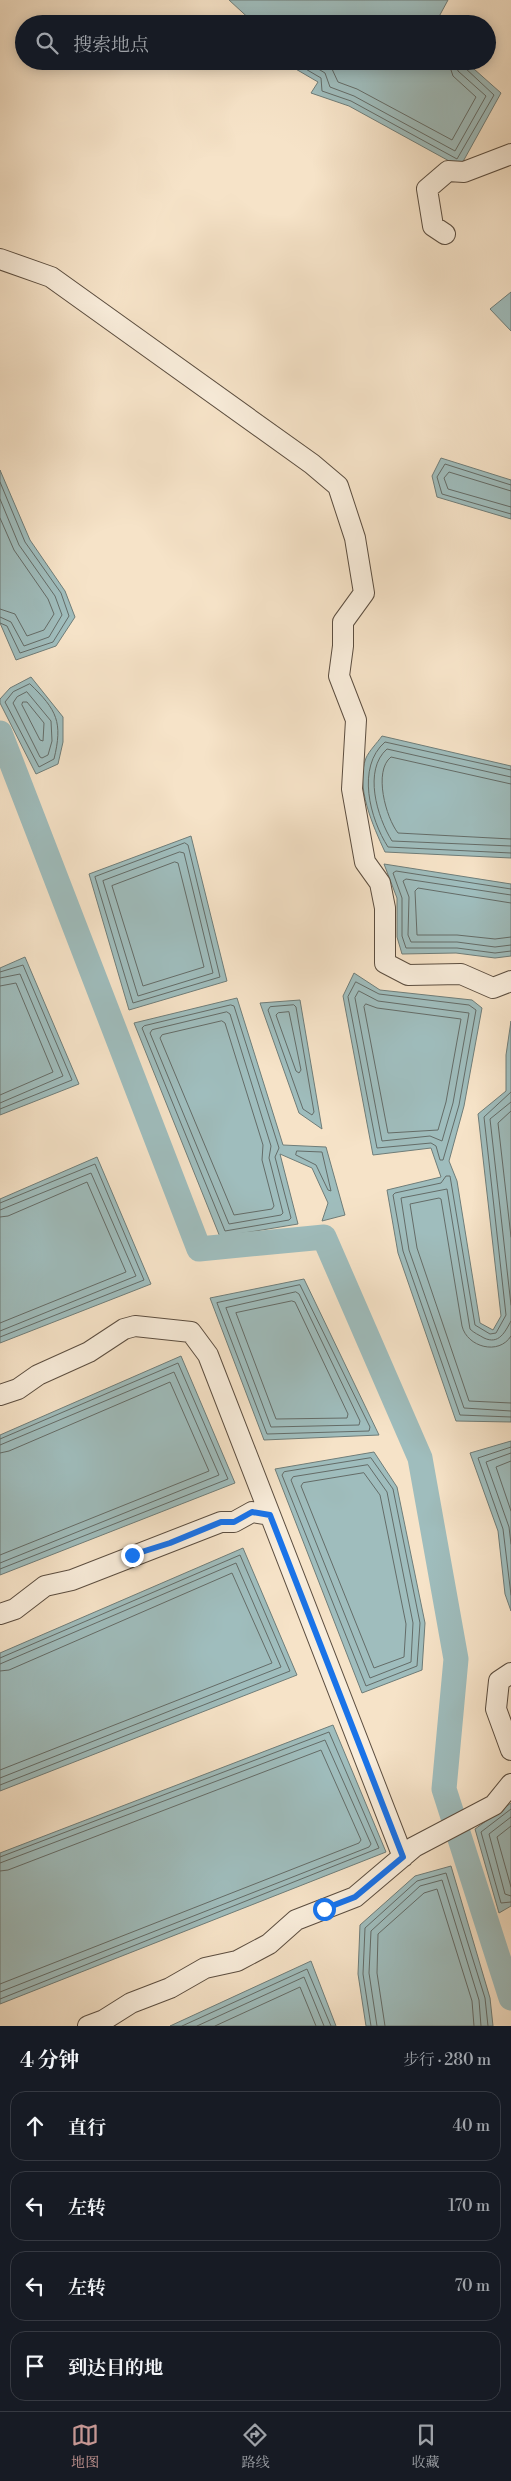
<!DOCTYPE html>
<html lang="zh">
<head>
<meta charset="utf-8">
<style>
  :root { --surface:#171b24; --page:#242831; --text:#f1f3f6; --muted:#9ea1a6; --line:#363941; --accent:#c59692 }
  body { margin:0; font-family:"Libre Bodoni","Noto Serif SC",serif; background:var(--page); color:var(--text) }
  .stop { position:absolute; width:15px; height:15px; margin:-11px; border:4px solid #1a73e8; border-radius:50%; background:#fff }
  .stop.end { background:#1a73e8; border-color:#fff; box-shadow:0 1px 5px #0008 }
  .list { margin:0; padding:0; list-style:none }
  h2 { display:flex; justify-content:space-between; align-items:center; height:65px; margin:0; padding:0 20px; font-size:21px }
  h2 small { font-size:16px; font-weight:400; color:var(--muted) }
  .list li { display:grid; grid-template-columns:32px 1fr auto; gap:15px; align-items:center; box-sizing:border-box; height:70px; margin:0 10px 10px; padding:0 10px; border:1px solid var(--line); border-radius:15px }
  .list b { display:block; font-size:19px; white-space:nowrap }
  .list em { font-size:16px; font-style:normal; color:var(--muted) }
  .icon { flex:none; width:28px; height:28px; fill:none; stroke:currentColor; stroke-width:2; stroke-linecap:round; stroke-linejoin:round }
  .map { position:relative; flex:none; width:511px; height:2026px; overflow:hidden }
  .search { position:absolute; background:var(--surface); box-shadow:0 2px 12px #0003; left:15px; right:15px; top:15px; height:55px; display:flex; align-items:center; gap:12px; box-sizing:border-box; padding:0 18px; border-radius:28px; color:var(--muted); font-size:19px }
  .sheet { height:385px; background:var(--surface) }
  nav { display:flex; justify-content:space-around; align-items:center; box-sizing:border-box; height:70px; border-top:1px solid var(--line); background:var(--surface); font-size:14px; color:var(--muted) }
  nav a { display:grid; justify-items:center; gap:2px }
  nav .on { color:var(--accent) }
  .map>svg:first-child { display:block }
  .water { fill:#9fbdbd; stroke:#6f7d79 }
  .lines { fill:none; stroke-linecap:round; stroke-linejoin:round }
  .shore { stroke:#646c68; stroke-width:1 }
  .river { stroke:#9fbdbd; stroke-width:25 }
  .minor-casing { stroke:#5c4e40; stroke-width:22 }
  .minor { stroke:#f9eddb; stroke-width:20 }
  .route { stroke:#1a73e8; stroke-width:6 }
</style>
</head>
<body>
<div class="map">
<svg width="511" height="2026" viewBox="0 0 511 2026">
  <rect width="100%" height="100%" fill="#f6e3c8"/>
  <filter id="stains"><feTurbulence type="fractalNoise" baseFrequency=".004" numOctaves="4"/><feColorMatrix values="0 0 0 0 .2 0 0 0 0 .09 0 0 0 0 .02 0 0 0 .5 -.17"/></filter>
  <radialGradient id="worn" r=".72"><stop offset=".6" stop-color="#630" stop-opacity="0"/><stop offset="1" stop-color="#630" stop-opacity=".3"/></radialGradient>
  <path class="water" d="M 229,0 L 448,0 L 435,24 L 255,24 Z
    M 282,61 L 465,61 L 501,93 L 460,167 L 349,106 L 311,93 L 318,82 Z
    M 511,292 L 511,331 L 490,309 Z
    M 441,458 L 511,480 L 511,519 L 437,497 L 432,476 Z
    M 0,470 L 30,540 L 65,591 L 75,617 L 56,646 L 16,660 L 0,623 Z
    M 31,677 L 63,717 L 63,742 L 58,764 L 36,774 L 0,703 L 0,699 L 10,688 Z
    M 382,736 L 511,766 L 511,858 L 385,852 C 373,826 355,786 366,758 C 369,751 377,743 382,736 Z
    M 191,836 L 227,981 L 129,1010 L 89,874 Z
    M 384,864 L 511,884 L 511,956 L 495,958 L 456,953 L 402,954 L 397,937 L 397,898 Z
    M 25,957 L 79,1084 L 0,1115 L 0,968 Z
    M 354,973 L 380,990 L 472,1000 L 482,1008 L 464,1106 L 449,1161 L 457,1181 L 480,1323 L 493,1330 L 501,1316 L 478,1114 L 506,1091 L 506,1055 L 511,1021 L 511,1422 L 456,1421 L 398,1253 L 387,1190 L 441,1177 L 431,1148 L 373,1155 L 343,996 Z
    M 237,998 L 283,1145 L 326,1147 L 345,1215 L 322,1221 L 328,1203 L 312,1168 L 280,1154 L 298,1224 L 220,1237 L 134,1023 Z
    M 300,1000 L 322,1129 L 299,1113 L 260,1003 Z
    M 97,1157 L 151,1284 L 0,1343 L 0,1199 Z
    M 304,1279 L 379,1435 L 264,1440 L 210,1298 Z
    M 181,1356 L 235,1483 L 0,1575 L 0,1435 Z
    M 511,1441 L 511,1611 L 505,1594 L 498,1531 L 470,1453 Z
    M 374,1452 L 397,1487 L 425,1623 L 422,1670 L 362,1693 L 275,1469 Z
    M 243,1548 L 297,1675 L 0,1791 L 0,1653 Z
    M 333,1725 L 386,1852 L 0,2004 L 0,1853 Z
    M 511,1803 L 511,1906 L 499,1913 L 475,1829 Z
    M 451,1866 L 490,1998 L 493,2026 L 366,2026 L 358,1974 L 360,1925 L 415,1876 Z
    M 311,1961 L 336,2026 L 170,2026 Z"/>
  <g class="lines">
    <path class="shore" d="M 292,61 L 321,78 L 322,91 L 351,101 L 457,159 L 494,95 L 464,67 L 462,61
      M 305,61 L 325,73 L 330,87 L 354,96 L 455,151 L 486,96 L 458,71 L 455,61
      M 320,61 L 332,69 L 338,82 L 357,89 L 452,140 L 476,97 L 453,76 L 448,61
      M 0,482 L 25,542 L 61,593 L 69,616 L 53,642 L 20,653 L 7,626 L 0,623
      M 511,485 L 445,464 L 437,477 L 442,494 L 511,514
      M 511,491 L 449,472 L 444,478 L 448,489 L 511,507
      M 0,499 L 19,545 L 55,596 L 62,615 L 49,637 L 24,646 L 11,622 L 0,617
      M 0,518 L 14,550 L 48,599 L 54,614 L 44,630 L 27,636 L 15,614 L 0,609
      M 30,684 C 57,710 63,722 54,759 L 39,767 L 5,702 L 13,692 Z
      M 27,692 L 51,721 L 52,741 L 48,755 L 42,758 L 40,757 L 13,703 L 17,697 Z
      M 23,702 L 27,702 L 44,723 L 43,741 L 40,740 L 22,705 Z
      M 511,770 L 385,742 C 356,767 370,819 388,847 L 511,853
      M 511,777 L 387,749 C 363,770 377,817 392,841 L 511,846
      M 511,784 L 391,757 C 373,771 386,818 398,833 L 511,839
      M 185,843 L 188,845 L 220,977 L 133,1003 L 95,877 Z
      M 180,852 L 184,853 L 213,973 L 138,996 L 103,881 Z
      M 175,862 L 178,863 L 204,967 L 143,986 L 112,886 Z
      M 511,889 L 396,871 L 393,873 L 402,898 L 402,936 L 406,948 L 457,948 L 495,953 L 511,951
      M 511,895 L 406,879 L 403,881 L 409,897 L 408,935 L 411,942 L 457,942 L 495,947 L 511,945
      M 511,903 L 418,888 L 415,891 L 417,935 L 457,935 L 495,939 L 511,937
      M 0,972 L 23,965 L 72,1080 L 0,1109
      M 0,978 L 20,974 L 63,1076 L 0,1103
      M 356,982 L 379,994 L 469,1005 L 476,1010 L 459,1105 L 443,1160 L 440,1160 L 436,1146 L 431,1143 L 377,1148 L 348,997 Z
      M 0,986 L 16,983 L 53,1072 L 0,1095
      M 359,991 L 378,1001 L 469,1013 L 453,1103 L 442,1141 L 430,1136 L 382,1141 L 355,998 Z
      M 366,1004 L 377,1008 L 461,1019 L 446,1102 L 438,1130 L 388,1133 L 364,1007 Z
      M 231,1005 L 234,1006 L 279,1148 L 275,1157 L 291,1218 L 289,1220 L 225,1231 L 142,1028 L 144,1026 Z
      M 294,1005 L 296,1007 L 314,1112 L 312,1115 L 303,1109 L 268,1010 L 270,1007 Z
      M 227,1012 L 230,1014 L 271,1146 L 269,1158 L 283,1213 L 281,1215 L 229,1224 L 150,1033 L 152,1030 Z
      M 289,1012 L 301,1070 L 299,1073 L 296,1071 L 276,1015 L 278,1013 Z
      M 222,1021 L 225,1023 L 263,1145 L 262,1160 L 274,1206 L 272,1209 L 234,1215 L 160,1038 L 162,1035 Z
      M 511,1092 L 484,1117 L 506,1315 L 496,1333 L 490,1334 L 475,1325 L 450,1176 L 446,1176 L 441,1183 L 395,1193 L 393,1195 L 403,1251 L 460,1415 L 511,1417
      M 511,1102 L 490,1119 L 511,1305
      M 511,1111 L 498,1123 L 511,1237
      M 297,1151 L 322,1152 L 331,1191 L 328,1190 L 316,1165 L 296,1155 Z
      M 0,1203 L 95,1164 L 144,1280 L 0,1337
      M 0,1210 L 91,1173 L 136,1276 L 0,1331
      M 0,1217 L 8,1216 L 87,1182 L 126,1272 L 0,1323
      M 300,1285 L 370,1427 L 369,1431 L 267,1434 L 217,1303 Z
      M 296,1292 L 299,1294 L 360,1421 L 359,1425 L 271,1427 L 226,1308 Z
      M 292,1301 L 295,1302 L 348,1414 L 347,1418 L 276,1419 L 236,1313 Z
      M 511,1321 C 505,1332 499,1345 484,1338 C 479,1335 474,1333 470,1329 L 447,1189 L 401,1198 L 409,1250 L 464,1408 L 511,1411
      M 511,1336 C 499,1356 467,1347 462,1326 L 441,1199 L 439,1198 L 410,1204 L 417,1248 L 469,1401 L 511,1403
      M 0,1439 L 178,1363 L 228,1479 L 0,1569
      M 0,1445 L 174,1372 L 219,1475 L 0,1563
      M 511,1447 L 478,1458 L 503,1529 L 511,1595
      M 0,1453 L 9,1451 L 170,1382 L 209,1471 L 0,1555
      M 511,1453 L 486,1462 L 509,1527 L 511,1544
      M 371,1458 L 393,1489 L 420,1623 L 417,1666 L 366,1686 L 282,1475 L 284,1472 Z
      M 511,1461 L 496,1467 L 511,1511
      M 368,1465 L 387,1492 L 413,1623 L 411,1662 L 370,1678 L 291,1480 L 293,1477 Z
      M 364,1473 L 380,1495 L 406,1624 L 404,1657 L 374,1668 L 301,1486 L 303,1483 Z
      M 0,1658 L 240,1555 L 290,1671 L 0,1785
      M 0,1664 L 236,1563 L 281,1667 L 0,1778
      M 0,1671 L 9,1670 L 232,1573 L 272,1663 L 0,1770
      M 511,1809 L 481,1832 L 501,1903 L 511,1902
      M 511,1817 L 489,1834 L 505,1894 L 511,1896
      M 511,1826 L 497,1837 L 511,1887
      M 0,1857 L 329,1732 L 379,1848 L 0,1999
      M 0,1863 L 325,1740 L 371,1844 L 369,1847 L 0,1992
      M 0,1871 L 8,1870 L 321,1750 L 361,1840 L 359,1843 L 0,1984
      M 182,2026 L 307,1969 L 331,2026
      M 197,2026 L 304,1977 L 324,2026
      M 215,2026 L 300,1987 L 316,2026
      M 371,2026 L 363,1974 L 365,1928 L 417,1881 L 446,1873 L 485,1998 L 488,2026
      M 377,2026 L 369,1973 L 371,1931 L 420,1886 L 442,1880 L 479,2000 L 481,2026
      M 385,2026 L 377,1973 L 378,1934 L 424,1893 L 437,1889 L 472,2001 L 474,2026"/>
    <path class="river" d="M 0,733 L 199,1249 L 324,1237 L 420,1458 L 456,1659 L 444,1789 L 511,1998"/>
    <defs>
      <path id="minor" d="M 445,234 L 433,226 L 427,189 L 448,171 L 464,172 L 511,154
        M 0,259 L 51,277 L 312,464 L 338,486 L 355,538 L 364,593 L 343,622 L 343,646 L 339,676 L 356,720 L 352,789 L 365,862 L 380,883 L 385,908 L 385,963 L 408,975 L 461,974 L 493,988 L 511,981
        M 0,1395 L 18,1389 L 38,1375 L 89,1352 L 124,1329 L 135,1326 L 191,1332 L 208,1355 L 403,1857
        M 0,1614 L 15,1609 L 45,1586 L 72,1580 L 221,1522 L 234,1522 L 252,1512 L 270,1515
        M 511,1673 L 499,1681 L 496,1709 L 511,1750
        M 88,2026 L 104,2020 L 131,2003 L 170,1988 L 205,1968 L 237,1961 L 269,1944 L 296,1920 L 355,1897 L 414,1847 L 494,1805 L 511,1784"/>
    </defs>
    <use href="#minor" class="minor-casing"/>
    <use href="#minor" class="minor"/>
  </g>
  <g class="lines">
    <path class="route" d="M 132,1555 L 170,1543 L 221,1522 L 234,1522 L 252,1512 L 270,1515 L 403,1857 L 355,1897 L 324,1909"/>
  </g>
  <rect width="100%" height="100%" filter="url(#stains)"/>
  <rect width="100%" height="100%" fill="url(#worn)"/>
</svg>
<div class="stop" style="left:324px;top:1909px"></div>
<div class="stop end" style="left:132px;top:1555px"></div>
<div class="search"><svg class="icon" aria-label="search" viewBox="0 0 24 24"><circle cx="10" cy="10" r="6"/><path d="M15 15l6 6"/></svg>搜索地点</div>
</div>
<section class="sheet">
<h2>4 分钟<small>步行 · 280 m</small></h2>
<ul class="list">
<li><svg class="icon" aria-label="ahead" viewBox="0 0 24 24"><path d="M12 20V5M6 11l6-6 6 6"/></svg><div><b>直行</b></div><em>40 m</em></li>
<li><svg class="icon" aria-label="left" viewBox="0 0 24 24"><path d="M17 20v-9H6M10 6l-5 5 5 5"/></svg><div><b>左转</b></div><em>170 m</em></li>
<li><svg class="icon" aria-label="left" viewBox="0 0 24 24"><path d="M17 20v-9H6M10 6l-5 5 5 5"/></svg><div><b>左转</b></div><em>70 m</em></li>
<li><svg class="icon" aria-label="arrive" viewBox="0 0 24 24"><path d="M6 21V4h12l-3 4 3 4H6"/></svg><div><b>到达目的地</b></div></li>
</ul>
</section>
<nav>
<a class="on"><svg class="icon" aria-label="map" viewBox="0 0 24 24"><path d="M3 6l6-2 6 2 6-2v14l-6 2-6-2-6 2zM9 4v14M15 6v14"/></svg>地图</a>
<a><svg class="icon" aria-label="directions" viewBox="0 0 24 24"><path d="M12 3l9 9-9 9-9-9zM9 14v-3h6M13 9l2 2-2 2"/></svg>路线</a>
<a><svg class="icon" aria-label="saved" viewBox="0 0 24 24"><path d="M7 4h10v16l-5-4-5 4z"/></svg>收藏</a>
</nav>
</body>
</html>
